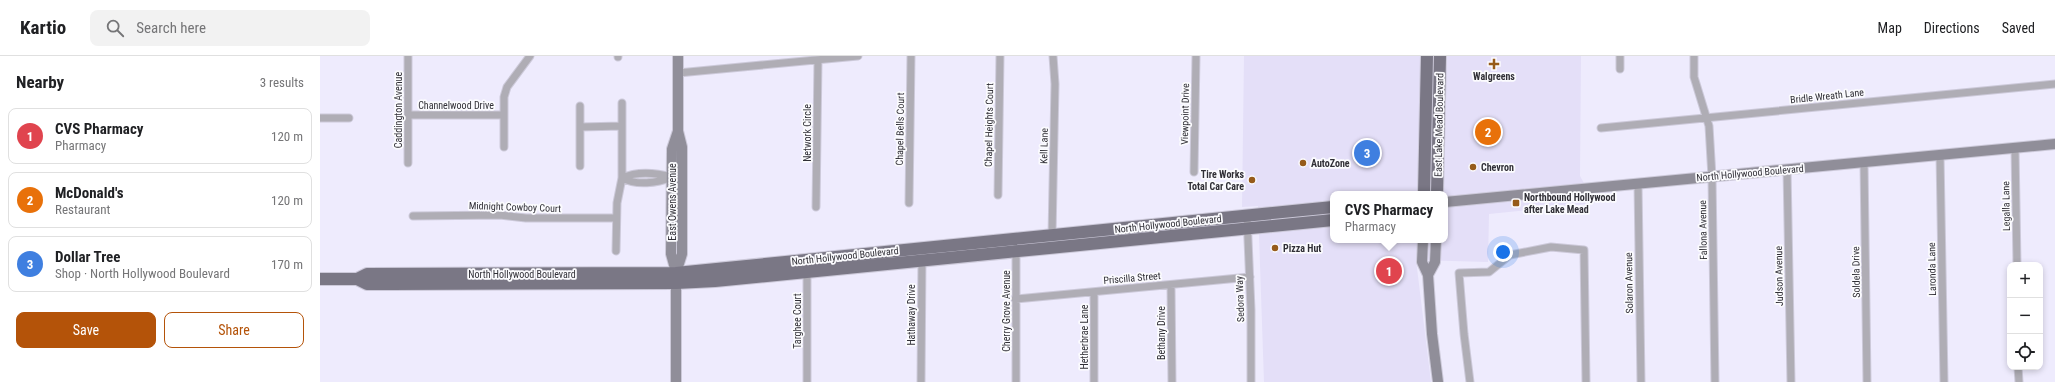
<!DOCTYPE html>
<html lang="en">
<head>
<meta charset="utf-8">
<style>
  :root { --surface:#fff; --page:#f2f2f2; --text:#202124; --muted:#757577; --line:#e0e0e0; --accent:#b45309 }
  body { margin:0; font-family:"Roboto Condensed",sans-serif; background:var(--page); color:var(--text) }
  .controls { position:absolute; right:12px; bottom:12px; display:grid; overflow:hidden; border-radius:8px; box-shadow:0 2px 6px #0003 }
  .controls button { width:36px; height:36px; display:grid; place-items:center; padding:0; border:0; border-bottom:1px solid var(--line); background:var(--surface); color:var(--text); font:20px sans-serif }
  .you { position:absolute; left:1183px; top:196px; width:14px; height:14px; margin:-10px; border:3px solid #fff; border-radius:50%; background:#1a73e8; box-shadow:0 0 0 6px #1a73e833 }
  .badge { display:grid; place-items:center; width:26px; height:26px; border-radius:50%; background:var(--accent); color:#fff; font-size:13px; font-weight:700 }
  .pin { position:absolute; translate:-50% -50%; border:2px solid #fff; box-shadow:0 1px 4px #0006 }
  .popup { position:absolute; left:1010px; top:135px; width:118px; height:52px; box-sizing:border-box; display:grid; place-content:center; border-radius:8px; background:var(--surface); filter:drop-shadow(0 1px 3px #0005); font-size:13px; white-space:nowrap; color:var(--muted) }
  .popup b { font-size:15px; color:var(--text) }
  .popup::after { content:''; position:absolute; left:50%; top:100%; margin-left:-8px; border:8px solid transparent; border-top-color:var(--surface) }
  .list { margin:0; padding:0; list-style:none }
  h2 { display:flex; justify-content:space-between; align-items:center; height:52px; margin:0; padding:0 16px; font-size:17px }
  h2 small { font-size:13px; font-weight:400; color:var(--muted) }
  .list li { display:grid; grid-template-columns:26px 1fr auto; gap:12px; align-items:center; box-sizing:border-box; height:56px; margin:0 8px 8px; padding:0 8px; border:1px solid var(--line); border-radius:8px }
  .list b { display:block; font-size:15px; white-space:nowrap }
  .list p { margin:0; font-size:13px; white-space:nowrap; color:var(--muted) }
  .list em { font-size:13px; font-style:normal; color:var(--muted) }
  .actions { display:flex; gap:8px; padding:12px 16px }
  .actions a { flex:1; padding:9px 0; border:1px solid var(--accent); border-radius:8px; text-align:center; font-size:14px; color:var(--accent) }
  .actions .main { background:var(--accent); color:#fff }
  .icon { flex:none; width:22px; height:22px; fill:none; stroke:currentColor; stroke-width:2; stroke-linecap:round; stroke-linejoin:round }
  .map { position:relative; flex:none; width:1735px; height:326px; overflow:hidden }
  header { display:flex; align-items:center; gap:24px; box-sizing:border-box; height:56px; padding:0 20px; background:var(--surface); border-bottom:1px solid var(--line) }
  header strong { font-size:19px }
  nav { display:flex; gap:22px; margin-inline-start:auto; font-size:14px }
  .search { width:280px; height:36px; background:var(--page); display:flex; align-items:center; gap:10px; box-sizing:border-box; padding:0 14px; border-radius:8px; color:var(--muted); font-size:15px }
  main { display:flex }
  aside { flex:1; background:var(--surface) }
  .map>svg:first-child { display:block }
  .built { fill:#e4dff8; fill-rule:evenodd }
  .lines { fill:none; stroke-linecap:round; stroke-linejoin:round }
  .street-casing { stroke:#ccc9d9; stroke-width:9 }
  .secondary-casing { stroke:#ccc9d9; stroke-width:12 }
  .primary-casing { stroke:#ccc9d9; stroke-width:14 }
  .street { stroke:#afadb5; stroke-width:7 }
  .secondary { stroke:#908e99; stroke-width:10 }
  .primary { stroke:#7a7785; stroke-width:12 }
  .poi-dot { fill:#965b1a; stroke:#fbfbfe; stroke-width:1.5 }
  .labels { text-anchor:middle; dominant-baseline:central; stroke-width:3.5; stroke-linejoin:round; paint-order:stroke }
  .poi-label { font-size:10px; font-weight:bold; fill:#302f36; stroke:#fbfbfe; text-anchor:start }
  .street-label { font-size:10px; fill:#302f36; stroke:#fbfbfe }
</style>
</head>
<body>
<header>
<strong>Kartio</strong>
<div class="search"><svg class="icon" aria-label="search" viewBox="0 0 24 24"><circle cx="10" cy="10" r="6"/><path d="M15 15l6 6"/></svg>Search here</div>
<nav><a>Map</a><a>Directions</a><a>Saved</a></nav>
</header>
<main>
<aside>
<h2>Nearby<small>3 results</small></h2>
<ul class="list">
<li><span class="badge" style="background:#e0444e">1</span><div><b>CVS Pharmacy</b><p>Pharmacy</p></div><em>120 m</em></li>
<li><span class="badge" style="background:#e8710a">2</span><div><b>McDonald's</b><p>Restaurant</p></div><em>120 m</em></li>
<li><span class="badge" style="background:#3f7fe0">3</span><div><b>Dollar Tree</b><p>Shop · North Hollywood Boulevard</p></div><em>170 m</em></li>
</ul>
<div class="actions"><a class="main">Save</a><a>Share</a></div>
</aside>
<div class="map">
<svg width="1735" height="326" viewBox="0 0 1735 326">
  <rect width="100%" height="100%" fill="#eeebfd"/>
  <path class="built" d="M 924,0 L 1261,0 L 1260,120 L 1275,147 L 1169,158 L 1168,206 L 1096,204 L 1111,326 L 944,326 L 938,150 L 922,151 ZM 1013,138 L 1125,138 L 1125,184 L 1013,184 Z"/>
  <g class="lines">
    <defs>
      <path id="street" d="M 88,0 L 88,107
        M 298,0 L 298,1
        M 1374,0 L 1374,21 L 1389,70 L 1392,121 L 1395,326
        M 1300,13 L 1300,0
        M 358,17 L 538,0
        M 88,59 L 184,59
        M 0,62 L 29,62
        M 260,71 L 302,70
        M 1281,72 L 1735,28
        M 184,91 L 184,41 L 187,31 L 210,0
        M 1695,92 L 1697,209
        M 1620,99 L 1624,326
        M 1544,106 L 1547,326
        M 260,110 L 260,50
        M 1467,113 L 1471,326
        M 874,116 L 876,0
        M 302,122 C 317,130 337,127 352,121
        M 302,122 C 317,115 337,117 352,121
        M 1318,128 L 1321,326
        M 678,139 L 680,0
        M 589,147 L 591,0
        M 496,151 L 498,4
        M 93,160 L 180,159 L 206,162 L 296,162
        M 927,160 L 931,254 L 931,326
        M 732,180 L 735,28 L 733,0
        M 296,195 L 297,147 L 302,122 L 302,47
        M 487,214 L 487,326
        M 851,229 L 852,326
        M 774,236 L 774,326
        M 695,243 L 930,221
        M 1698,311 L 1699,326
        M 601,326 L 602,202
        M 696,326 L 696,192
        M 1150,326 L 1144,278 L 1139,217 L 1169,216 L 1190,199 L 1231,191 L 1264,194 L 1266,326"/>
      <path id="secondary" d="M 1125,146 L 1735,88
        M 1103,184 L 1102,206 L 1108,219 L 1112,278 L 1118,326
        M 356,216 L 351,198 L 352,93 L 358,75
        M 1108,219 L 1115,206 L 1116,184
        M 356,326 L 356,217 L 362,198 L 362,91 L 358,75 L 358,0"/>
      <path id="primary" d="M 1104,138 L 1107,0
        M 1117,138 L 1120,0
        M 0,223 L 37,223 L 47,218 L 356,217 L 1013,151
        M 37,223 L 47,228 L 71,228 L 356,227 L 395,225 L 1013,164"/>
    </defs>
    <use href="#street" class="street-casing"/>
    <use href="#secondary" class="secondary-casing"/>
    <use href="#primary" class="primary-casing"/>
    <use href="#street" class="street"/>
    <use href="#secondary" class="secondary"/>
    <use href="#primary" class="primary"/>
  </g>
  <g class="poi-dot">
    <path d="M1172 2h4v4h4v4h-4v4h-4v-4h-4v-4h4z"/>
    <circle cx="983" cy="107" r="4"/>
    <circle cx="1153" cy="111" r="4"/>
    <circle cx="932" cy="124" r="4"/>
    <rect x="1192" y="143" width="8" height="8" rx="2"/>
    <circle cx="955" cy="192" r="4"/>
  </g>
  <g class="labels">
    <g class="poi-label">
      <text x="1174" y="20" text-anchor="middle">Walgreens</text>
      <text x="991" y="107">AutoZone</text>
      <text x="1161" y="111">Chevron</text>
      <text x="924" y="118" text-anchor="end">Tire Works<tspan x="924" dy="12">Total Car Care</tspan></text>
      <text x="1204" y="141">Northbound Hollywood<tspan x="1204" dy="12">after Lake Mead</tspan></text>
      <text x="963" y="192">Pizza Hut</text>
    </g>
    <g class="street-label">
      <text transform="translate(1507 40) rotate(-6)">Bridle Wreath Lane</text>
      <text x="136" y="49">Channelwood Drive</text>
      <text transform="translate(78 54) rotate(-90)">Caddington Avenue</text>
      <text transform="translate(865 58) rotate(-89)">Viewpoint Drive</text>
      <text transform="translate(669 69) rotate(-89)">Chapel Heights Court</text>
      <text transform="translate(1119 69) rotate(-89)">East Lake Mead Boulevard</text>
      <text transform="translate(580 73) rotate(-89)">Chapel Bells Court</text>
      <text transform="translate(487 77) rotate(-90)">Network Circle</text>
      <text transform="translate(724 90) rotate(-89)">Kell Lane</text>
      <text transform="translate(1430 117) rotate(-5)">North Hollywood Boulevard</text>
      <text transform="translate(352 146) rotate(-90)">East Owens Avenue</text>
      <text transform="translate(1686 150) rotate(-91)">Legalla Lane</text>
      <text transform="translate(195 151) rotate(2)">Midnight Cowboy Court</text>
      <text transform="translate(848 168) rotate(-6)">North Hollywood Boulevard</text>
      <text transform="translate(1383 174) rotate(-91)">Fallona Avenue</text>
      <text transform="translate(525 200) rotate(-6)">North Hollywood Boulevard</text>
      <text transform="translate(1612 213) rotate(-91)">Laronda Lane</text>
      <text transform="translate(1536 216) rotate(-91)">Soldela Drive</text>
      <text x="202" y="218">North Hollywood Boulevard</text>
      <text transform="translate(1459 220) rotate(-91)">Judson Avenue</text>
      <text transform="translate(812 222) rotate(-5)">Priscilla Street</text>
      <text transform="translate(1309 227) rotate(-91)">Solaron Avenue</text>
      <text transform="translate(920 243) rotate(-92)">Sedora Way</text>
      <text transform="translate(686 255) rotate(-90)">Cherry Grove Avenue</text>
      <text transform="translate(591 259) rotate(-90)">Hathaway Drive</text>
      <text transform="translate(477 265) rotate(-90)">Targhee Court</text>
      <text transform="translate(841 277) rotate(-90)">Bethany Drive</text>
      <text transform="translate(764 281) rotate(-90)">Hetherbrae Lane</text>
    </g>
  </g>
</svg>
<div class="controls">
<button>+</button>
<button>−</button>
<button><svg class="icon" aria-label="locate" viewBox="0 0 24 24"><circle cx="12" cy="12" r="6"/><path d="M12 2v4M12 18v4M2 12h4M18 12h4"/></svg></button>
</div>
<div class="you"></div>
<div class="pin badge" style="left:1069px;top:215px;background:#e0444e">1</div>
<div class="popup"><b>CVS Pharmacy</b>Pharmacy</div>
<div class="pin badge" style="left:1168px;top:76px;background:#e8710a">2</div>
<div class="pin badge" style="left:1047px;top:97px;background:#3f7fe0">3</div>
</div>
</main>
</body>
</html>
